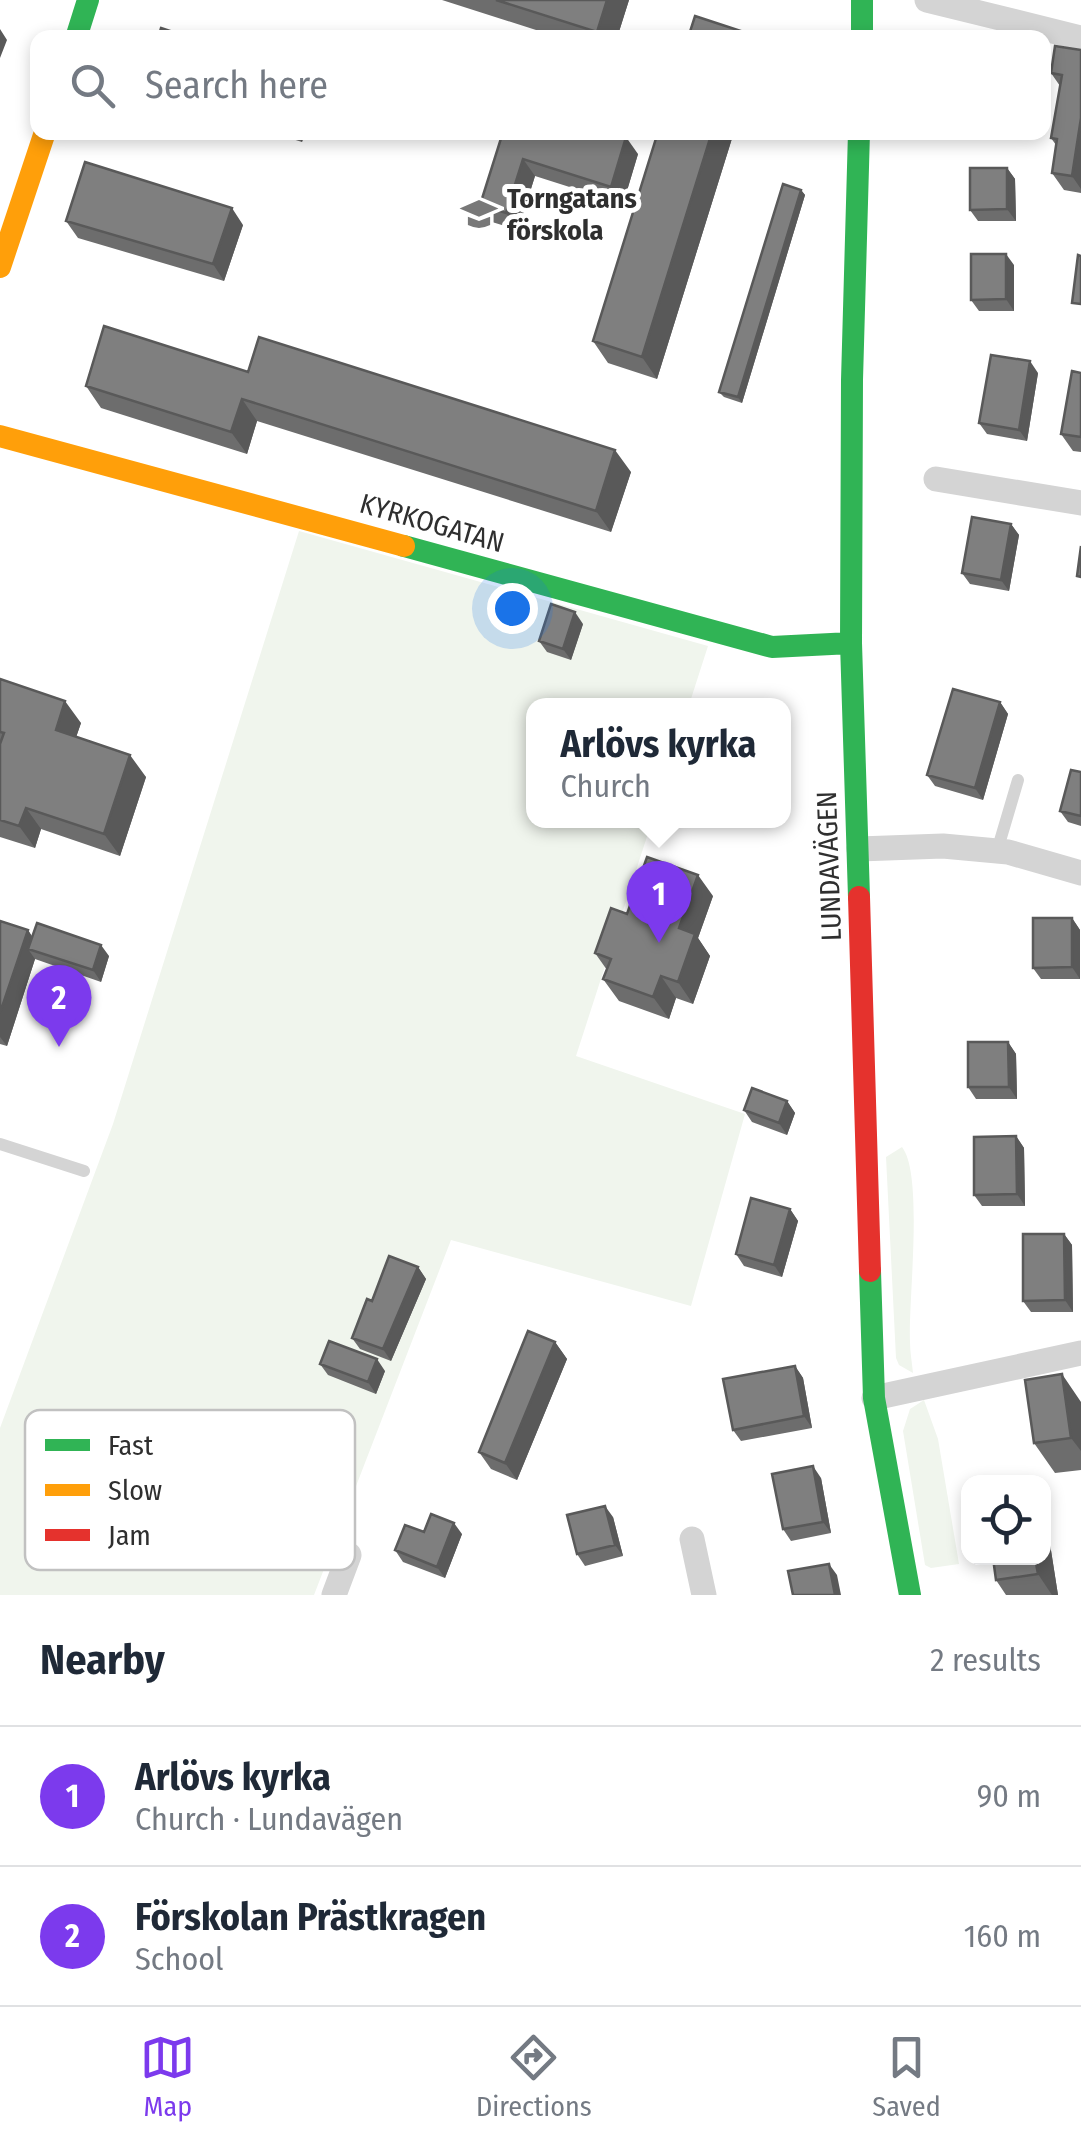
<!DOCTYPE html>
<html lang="en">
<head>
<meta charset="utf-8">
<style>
  :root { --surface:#fff; --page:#f2f2f3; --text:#1f2937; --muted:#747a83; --line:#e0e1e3; --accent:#7c3aed }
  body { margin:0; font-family:"Fira Sans Condensed",sans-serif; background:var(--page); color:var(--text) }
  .controls { position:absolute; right:30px; bottom:30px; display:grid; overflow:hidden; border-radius:20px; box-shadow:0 5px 15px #0003 }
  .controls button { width:90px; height:90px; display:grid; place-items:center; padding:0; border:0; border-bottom:2px solid var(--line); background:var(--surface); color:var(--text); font:50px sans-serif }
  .you { position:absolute; left:512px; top:608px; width:35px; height:35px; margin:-25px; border:8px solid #fff; border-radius:50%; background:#1a73e8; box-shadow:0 0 0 15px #1a73e833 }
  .badge { display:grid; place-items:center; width:65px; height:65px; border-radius:50%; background:var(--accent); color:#fff; font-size:32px; font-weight:700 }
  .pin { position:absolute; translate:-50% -82px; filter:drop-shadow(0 2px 5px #0008) }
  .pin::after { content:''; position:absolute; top:52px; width:35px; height:30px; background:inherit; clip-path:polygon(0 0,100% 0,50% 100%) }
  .popup { position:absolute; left:526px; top:698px; width:265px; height:130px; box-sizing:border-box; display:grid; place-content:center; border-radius:20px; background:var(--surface); filter:drop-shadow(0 2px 8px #0005); font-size:32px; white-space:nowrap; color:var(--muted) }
  .popup b { font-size:38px; color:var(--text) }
  .popup::after { content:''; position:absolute; left:50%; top:100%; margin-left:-20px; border:20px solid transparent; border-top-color:var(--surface) }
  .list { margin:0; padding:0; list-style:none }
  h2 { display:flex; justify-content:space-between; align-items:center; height:130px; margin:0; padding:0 40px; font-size:42px }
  h2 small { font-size:32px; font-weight:400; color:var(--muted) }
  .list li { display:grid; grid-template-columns:65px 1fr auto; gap:30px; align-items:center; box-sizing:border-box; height:140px; padding:0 40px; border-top:2px solid var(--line) }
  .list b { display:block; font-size:38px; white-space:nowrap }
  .list p { margin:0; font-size:32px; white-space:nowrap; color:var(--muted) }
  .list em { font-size:32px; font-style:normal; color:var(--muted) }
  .icon { flex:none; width:55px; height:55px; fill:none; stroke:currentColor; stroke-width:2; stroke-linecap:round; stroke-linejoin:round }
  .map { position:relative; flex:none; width:1081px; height:1595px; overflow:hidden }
  .search { position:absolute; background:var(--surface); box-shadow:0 5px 15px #0003; left:30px; right:30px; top:30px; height:110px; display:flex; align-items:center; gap:25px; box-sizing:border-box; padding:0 35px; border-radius:20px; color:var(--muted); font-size:38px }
  .sheet { height:410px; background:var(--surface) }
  nav { display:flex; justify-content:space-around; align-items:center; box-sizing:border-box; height:140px; border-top:2px solid var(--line); background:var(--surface); font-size:28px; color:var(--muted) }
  nav a { display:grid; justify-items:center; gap:5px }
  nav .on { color:var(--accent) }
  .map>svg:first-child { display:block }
  .green { fill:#f0f5ed }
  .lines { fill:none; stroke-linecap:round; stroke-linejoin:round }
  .lane { stroke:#d4d4d4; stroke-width:12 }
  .street { stroke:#d4d4d4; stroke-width:25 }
  .fast { stroke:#30b455; stroke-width:22 }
  .slow { stroke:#ff9f0a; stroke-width:22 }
  .jam { stroke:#e5322d; stroke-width:22 }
  .wall { fill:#6d6d6d }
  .shaded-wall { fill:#595959 }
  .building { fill:#7f7f7f; stroke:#595959; stroke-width:2.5 }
  .labels { text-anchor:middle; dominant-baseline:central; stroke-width:10; stroke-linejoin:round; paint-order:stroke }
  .poi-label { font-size:28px; font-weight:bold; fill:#2f2f2f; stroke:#fff; text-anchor:start }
  .street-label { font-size:28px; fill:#2f2f2f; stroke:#fff }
  .key { fill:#fff; stroke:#c1c1c1; stroke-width:2.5 }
  .key-label { font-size:28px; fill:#2f2f2f }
</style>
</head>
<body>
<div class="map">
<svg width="1081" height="1595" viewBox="0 0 1081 1595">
  <rect width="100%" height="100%" fill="#fff"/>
  <path class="green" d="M 299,531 L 708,646 L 689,705 L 534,706 L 534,820 L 652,821 L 576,1056 L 745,1114 L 691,1306 L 451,1240 L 314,1595 L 0,1595 L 0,1428 L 113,1124 Z
    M 902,1147 C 924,1175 908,1301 910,1342 C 910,1352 912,1363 913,1373 L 899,1365 L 896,1358 L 886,1157 Z
    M 924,1400 L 938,1439 L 959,1564 L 931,1568 L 925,1565 L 903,1431 L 910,1409 Z"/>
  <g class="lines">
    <path class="lane" d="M 997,851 L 1018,780
      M 0,1144 L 84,1171"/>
    <path class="street" d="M 927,0 L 1081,38
      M 936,479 L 1081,503
      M 859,849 L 943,846 L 1008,852 L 1081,873
      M 874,1398 L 1081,1353
      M 692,1539 L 704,1595
      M 334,1595 L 349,1555"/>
    <path class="fast" d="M 862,0 L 862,38
      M 76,38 L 88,0
      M 404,546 L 772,647 L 851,643
      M 859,897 L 851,643 L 852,380 L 859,132
      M 870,1271 L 874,1398 L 910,1595"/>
    <path class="slow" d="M 0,267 L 45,132
      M 0,436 L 404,546"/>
    <path class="jam" d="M 859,897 L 870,1271"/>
  </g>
  <path class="wall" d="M 442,0 L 629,0 L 617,38 L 561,38 Z
    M 1081,50 L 1081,193 L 1064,190 L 1052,173 L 1056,145 L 1051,138 L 1060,86 L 1051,73 Z
    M 270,132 L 305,132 L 302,142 Z
    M 503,132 L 638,154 L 623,204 L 535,176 L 518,230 L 492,222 L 480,205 Z
    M 658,132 L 734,132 L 657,379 L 608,363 L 593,341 Z
    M 1007,168 L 1015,179 L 1016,221 L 978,221 L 970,210 Z
    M 801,190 L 805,195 L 742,403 L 724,397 L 719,392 Z
    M 66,221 L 243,225 L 224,281 L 78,238 Z
    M 1014,265 L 1014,311 L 979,311 L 971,300 Z
    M 248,372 L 631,472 L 611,532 L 257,421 L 247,454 L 101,408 L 86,386 Z
    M 1038,373 L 1027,441 L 987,434 L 979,423 Z
    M 1081,373 L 1081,452 L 1073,451 L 1061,434 Z
    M 1011,524 L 1019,535 L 1009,591 L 970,584 L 962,573 Z
    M 583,624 L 571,660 L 547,652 L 539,641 Z
    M 0,679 L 81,723 L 76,737 L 146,777 L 120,856 L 41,829 L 35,848 L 0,837 Z
    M 1000,702 L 1008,714 L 983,800 L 935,786 L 927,775 Z
    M 1081,772 L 1081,826 L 1068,822 L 1060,811 Z
    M 713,896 L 698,938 L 710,956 L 693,1004 L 676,998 L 669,1019 L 619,1001 L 603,979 L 607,970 L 595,953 L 627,914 Z
    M 1072,918 L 1080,930 L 1080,979 L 1041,979 L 1033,968 Z
    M 0,921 L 28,930 L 32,937 L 109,956 L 101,982 L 35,959 L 7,1046 L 0,1044 Z
    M 1008,1042 L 1016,1054 L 1017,1099 L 976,1099 L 968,1087 Z
    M 787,1101 L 795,1113 L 787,1135 L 752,1122 L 744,1110 Z
    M 1016,1136 L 1024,1148 L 1025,1206 L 982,1206 L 974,1195 Z
    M 790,1209 L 798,1221 L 782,1277 L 744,1266 L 736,1254 Z
    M 1064,1234 L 1072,1245 L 1073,1312 L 1031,1312 L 1023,1301 Z
    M 418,1267 L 426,1279 L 391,1361 L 360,1349 L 352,1338 L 372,1301 Z
    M 555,1342 L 567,1359 L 517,1480 L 491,1469 L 479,1452 Z
    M 320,1364 L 385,1371 L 376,1394 L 328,1375 Z
    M 795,1366 L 803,1378 L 812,1428 L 741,1441 L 733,1430 Z
    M 1081,1402 L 1081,1470 L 1055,1473 L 1034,1443 Z
    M 821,1478 L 831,1533 L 791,1541 L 783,1529 Z
    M 613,1517 L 623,1556 L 585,1566 L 577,1554 Z
    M 1044,1520 L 1047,1525 L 1058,1595 L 1006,1595 L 996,1580 L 1044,1558 Z
    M 424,1532 L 462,1534 L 445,1578 L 403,1562 L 395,1550 Z"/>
  <path class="shaded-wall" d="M 607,0 L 629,0 L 617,38 L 601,38 L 597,32 Z
    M 0,29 L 7,40 L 0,58 Z
    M 1081,118 L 1081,189 L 1072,176 Z
    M 295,132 L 305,132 L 302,142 Z
    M 712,132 L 734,132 L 657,379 L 642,357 Z
    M 626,137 L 638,154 L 623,204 L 611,187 Z
    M 523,159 L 535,176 L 518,230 L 506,213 Z
    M 1007,168 L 1015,179 L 1016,221 L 1007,209 Z
    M 801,190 L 805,195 L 742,403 L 738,397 Z
    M 232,208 L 243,225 L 224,281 L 213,264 Z
    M 1006,254 L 1014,265 L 1014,311 L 1006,299 Z
    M 1030,361 L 1038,373 L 1027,441 L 1019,430 Z
    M 242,399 L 257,421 L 247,454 L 231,432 Z
    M 615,450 L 631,472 L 611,532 L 596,511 Z
    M 1011,524 L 1019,535 L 1009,591 L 1001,580 Z
    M 575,612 L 583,624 L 571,660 L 563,649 Z
    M 65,701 L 81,723 L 71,752 L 56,730 Z
    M 1000,702 L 1008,714 L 983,800 L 975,788 Z
    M 130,755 L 146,777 L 120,856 L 104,834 Z
    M 26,808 L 41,829 L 35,848 L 19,826 Z
    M 698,875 L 713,896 L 698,938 L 710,956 L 693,1004 L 678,982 L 679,928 Z
    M 1072,918 L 1080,930 L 1080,979 L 1072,967 Z
    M 28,930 L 39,947 L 28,949 L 35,959 L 7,1046 L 0,1037 L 0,1013 Z
    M 101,945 L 109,956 L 101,982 L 93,970 Z
    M 661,976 L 676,998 L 669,1019 L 653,997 Z
    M 1008,1042 L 1016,1054 L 1017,1099 L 1009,1087 Z
    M 787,1101 L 795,1113 L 787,1135 L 779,1123 Z
    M 1016,1136 L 1024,1148 L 1025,1206 L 1017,1194 Z
    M 790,1209 L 798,1221 L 782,1277 L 774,1265 Z
    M 1064,1234 L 1072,1245 L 1073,1312 L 1065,1300 Z
    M 418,1267 L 426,1279 L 391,1361 L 383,1349 Z
    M 555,1342 L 567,1359 L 517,1480 L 505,1463 Z
    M 377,1359 L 385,1371 L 376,1394 L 368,1382 Z
    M 795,1366 L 803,1378 L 812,1428 L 804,1416 Z
    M 1062,1374 L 1081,1402 L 1081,1451 L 1071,1438 Z
    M 813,1466 L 821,1478 L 831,1533 L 823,1522 Z
    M 605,1506 L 613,1517 L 623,1556 L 615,1545 Z
    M 1044,1520 L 1047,1525 L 1058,1595 L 1052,1595 L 1038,1574 L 1035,1558 L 1044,1558 Z
    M 454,1523 L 462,1534 L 445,1578 L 437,1567 Z
    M 829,1564 L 837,1575 L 841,1595 L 835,1595 Z"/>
  <path class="building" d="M 496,0 L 607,0 L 597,32 Z
    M 695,16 L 744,32 L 742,38 L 688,38 Z
    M 161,28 L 191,38 L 158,38 Z
    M 1055,46 L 1081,50 L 1081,118 L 1072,176 L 1052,173 L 1057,139 L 1051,138 L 1062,75 L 1051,73 Z
    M 503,132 L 613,132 L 626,137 L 611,187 L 523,159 L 506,213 L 480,205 Z
    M 658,132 L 712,132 L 642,357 L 593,341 Z
    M 85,162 L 232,208 L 213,264 L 66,221 Z
    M 970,168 L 1007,168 L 1007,209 L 970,210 Z
    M 783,184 L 801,190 L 738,397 L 719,392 Z
    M 971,254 L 1006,254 L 1006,299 L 971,300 Z
    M 1078,255 L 1081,256 L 1081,304 L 1072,303 Z
    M 104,326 L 248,372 L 259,337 L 615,450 L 596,511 L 242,399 L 231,432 L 86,386 Z
    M 991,355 L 1030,361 L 1019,430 L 979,423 Z
    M 1072,371 L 1081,373 L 1081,437 L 1061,434 Z
    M 972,517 L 1011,524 L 1001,580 L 962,573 Z
    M 1081,546 L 1081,577 L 1077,576 Z
    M 551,604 L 575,612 L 563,649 L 539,641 Z
    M 0,679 L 65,701 L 56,730 L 130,755 L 104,834 L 26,808 L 19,826 L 0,820 L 0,744 L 4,733 L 0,732 Z
    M 953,689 L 1000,702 L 975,788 L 927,775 Z
    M 1071,770 L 1081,772 L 1081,816 L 1060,811 Z
    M 647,857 L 698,875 L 679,928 L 695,934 L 678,982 L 661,976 L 653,997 L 603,979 L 611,959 L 595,953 L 611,908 L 627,914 Z
    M 1033,918 L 1072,918 L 1072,967 L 1033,968 Z
    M 0,921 L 28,930 L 0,1013 Z
    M 37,923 L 101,945 L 93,970 L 28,949 Z
    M 968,1042 L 1008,1042 L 1009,1087 L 968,1087 Z
    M 752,1088 L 787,1101 L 779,1123 L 744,1110 Z
    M 1016,1136 L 1017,1194 L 974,1195 L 974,1137 Z
    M 751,1198 L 790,1209 L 774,1265 L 736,1254 Z
    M 1023,1234 L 1064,1234 L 1065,1300 L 1023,1301 Z
    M 389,1256 L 418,1267 L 383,1349 L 352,1338 L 367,1299 L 372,1301 Z
    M 528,1331 L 555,1342 L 505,1463 L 479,1452 Z
    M 329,1341 L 377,1359 L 368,1382 L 320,1364 Z
    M 795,1366 L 804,1416 L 733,1430 L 723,1379 Z
    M 1062,1374 L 1071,1438 L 1034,1443 L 1025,1380 Z
    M 813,1466 L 823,1522 L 783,1529 L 772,1474 Z
    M 605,1506 L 615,1545 L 577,1554 L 567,1515 Z
    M 431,1514 L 454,1523 L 437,1567 L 395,1550 L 405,1525 L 424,1532 Z
    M 993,1558 L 1035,1558 L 1038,1574 L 996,1580 Z
    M 829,1564 L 835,1595 L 793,1595 L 788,1571 Z"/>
  <defs>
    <symbol id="school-bare" viewBox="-9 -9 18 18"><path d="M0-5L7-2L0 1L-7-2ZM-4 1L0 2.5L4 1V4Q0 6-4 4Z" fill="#787878" stroke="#fff" stroke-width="2.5" paint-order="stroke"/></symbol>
  </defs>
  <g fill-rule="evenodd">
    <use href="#school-bare" x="454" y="189" width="50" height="50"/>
  </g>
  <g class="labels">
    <g class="poi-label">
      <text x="507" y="198">Torngatans<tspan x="507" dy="32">förskola</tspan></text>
    </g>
    <g class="street-label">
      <text transform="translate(432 523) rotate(16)">KYRKOGATAN</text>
      <text transform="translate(829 866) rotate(-92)">LUNDAVÄGEN</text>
    </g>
  </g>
  <rect x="25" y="1410" width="330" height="160" rx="15" class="key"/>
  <rect x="45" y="1439" width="45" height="12" fill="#30b455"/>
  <rect x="45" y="1484" width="45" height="12" fill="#ff9f0a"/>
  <rect x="45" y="1529" width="45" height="12" fill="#e5322d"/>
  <g class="key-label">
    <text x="108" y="1455">Fast</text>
    <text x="108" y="1500">Slow</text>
    <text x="108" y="1545">Jam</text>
  </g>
</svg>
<div class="controls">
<button><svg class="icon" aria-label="locate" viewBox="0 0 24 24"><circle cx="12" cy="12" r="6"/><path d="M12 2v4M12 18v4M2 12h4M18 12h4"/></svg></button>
</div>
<div class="you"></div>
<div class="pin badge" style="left:659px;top:943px">1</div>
<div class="popup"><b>Arlövs kyrka</b>Church</div>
<div class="pin badge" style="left:59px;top:1047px">2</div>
<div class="search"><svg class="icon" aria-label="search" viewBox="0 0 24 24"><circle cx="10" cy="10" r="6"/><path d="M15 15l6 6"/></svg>Search here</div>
</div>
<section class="sheet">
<h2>Nearby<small>2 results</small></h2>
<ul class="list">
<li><span class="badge">1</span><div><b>Arlövs kyrka</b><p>Church · Lundavägen</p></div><em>90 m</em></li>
<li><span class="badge">2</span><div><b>Förskolan Prästkragen</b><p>School</p></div><em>160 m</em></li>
</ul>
</section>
<nav>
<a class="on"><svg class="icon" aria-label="map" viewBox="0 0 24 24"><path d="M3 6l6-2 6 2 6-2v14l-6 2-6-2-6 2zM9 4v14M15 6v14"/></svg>Map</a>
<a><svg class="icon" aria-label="directions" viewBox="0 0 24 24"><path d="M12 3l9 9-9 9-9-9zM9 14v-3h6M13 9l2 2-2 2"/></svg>Directions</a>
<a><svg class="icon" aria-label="saved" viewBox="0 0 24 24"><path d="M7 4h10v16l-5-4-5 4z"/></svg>Saved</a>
</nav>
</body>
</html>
